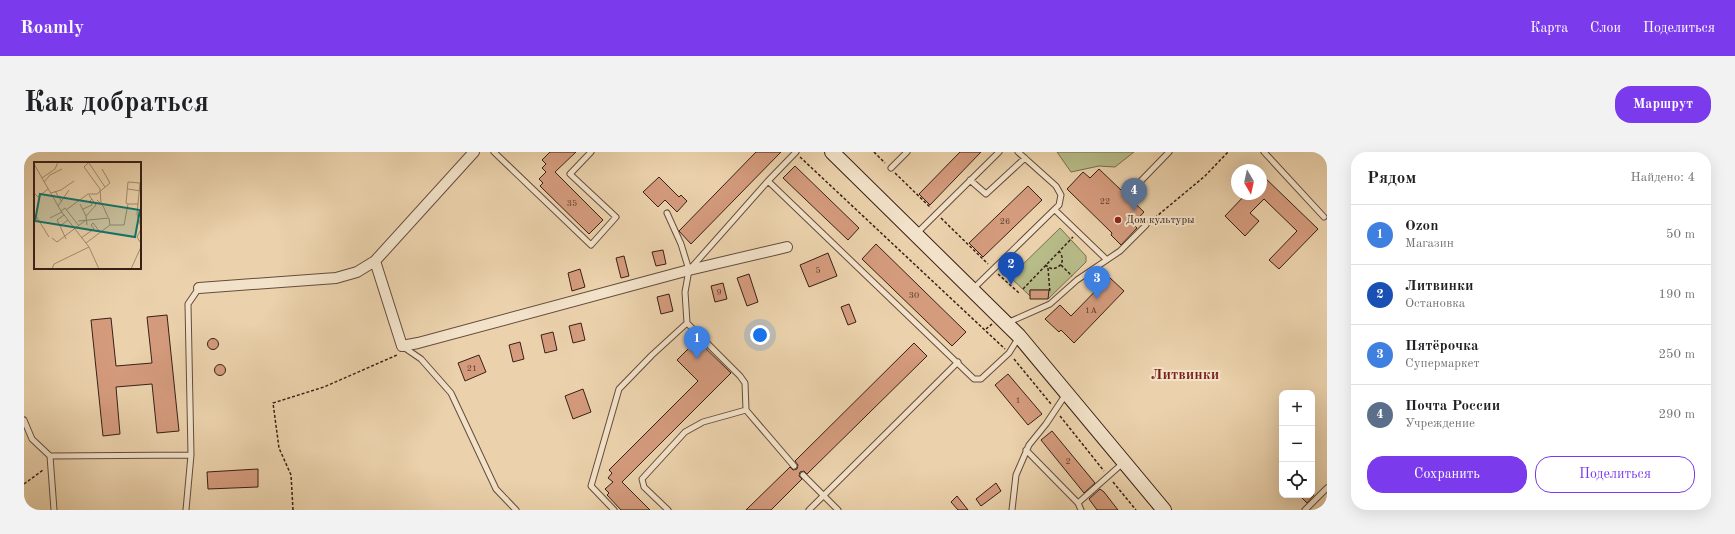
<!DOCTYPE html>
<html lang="ru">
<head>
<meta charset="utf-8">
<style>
  :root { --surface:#fff; --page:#f2f2f2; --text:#202124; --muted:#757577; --line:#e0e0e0; --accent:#7c3aed }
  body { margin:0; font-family:"Old Standard TT",serif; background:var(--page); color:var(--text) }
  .controls { position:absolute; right:12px; bottom:12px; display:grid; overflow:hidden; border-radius:8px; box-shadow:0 4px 16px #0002 }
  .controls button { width:36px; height:36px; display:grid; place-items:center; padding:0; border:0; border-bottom:1px solid var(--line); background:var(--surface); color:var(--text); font:20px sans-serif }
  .compass { position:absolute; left:1207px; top:12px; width:36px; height:36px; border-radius:50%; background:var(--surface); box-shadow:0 4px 16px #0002; rotate:171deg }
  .you { position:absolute; left:736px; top:183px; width:14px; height:14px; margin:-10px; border:3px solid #fff; border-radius:50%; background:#1a73e8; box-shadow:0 0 0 6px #1a73e833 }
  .badge { display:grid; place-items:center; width:26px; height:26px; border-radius:50%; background:var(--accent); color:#fff; font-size:13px; font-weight:700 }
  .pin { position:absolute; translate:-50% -33px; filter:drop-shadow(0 1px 2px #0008) }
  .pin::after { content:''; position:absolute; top:21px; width:14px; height:12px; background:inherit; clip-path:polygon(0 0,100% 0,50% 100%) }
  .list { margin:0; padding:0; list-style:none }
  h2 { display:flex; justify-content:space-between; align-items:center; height:52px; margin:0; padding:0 16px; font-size:17px }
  h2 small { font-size:13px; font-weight:400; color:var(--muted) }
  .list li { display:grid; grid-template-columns:26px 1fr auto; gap:12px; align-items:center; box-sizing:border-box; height:60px; padding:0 16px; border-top:1px solid var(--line) }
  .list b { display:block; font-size:15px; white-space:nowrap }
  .list p { margin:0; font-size:13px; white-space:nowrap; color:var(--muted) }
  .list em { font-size:13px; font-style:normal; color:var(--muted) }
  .actions { display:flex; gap:8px; padding:12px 16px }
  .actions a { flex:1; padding:9px 0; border:1px solid var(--accent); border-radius:16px; text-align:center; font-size:14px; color:var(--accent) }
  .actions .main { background:var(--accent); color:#fff }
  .icon { flex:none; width:22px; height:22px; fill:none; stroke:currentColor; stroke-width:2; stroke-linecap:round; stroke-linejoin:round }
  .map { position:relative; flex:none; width:1303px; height:358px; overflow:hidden; border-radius:16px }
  header { display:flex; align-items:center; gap:24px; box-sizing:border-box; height:56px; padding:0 20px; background:var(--accent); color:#fff }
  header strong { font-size:19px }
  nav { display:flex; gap:22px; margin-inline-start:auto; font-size:14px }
  .intro { display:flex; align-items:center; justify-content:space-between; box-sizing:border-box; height:96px; padding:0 24px }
  h1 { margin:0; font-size:28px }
  .button { padding:10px 18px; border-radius:16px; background:var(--accent); color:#fff; font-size:14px; font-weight:700 }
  main { display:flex; gap:24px; padding:0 24px }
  aside { flex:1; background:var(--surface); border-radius:16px; box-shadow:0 4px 16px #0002 }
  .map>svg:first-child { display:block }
  .green { fill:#b7bc89; stroke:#786e50 }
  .building { fill:#d49b7d; stroke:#382017 }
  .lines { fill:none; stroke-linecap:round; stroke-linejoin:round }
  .lane-casing { stroke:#654c3c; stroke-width:7 }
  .street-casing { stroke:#654c3c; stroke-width:12 }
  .secondary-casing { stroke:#382017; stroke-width:16 }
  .path { stroke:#382017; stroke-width:1.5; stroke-dasharray:3 2; stroke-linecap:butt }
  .lane { stroke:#f2e2c9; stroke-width:5 }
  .street { stroke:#f2e2c9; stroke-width:10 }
  .secondary { stroke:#f2e2c9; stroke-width:14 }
  .poi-dot { fill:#8f2418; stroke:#f2e2c9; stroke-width:1.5 }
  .labels { text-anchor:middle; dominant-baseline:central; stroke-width:4; stroke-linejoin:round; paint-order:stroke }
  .number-label { font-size:9px; fill:#5f3f30 }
  .poi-label { font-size:11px; fill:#382017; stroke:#f2e2c9; text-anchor:start }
  .district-label { font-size:15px; font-weight:bold; fill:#7a1f14; stroke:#f2e2c9 }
  .inset-road { fill:none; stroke:#a38b70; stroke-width:1 }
  .view { fill:#0f766e; fill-opacity:0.15; stroke:#0f766e; stroke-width:2 }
  .inset-edge { fill:none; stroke:#382017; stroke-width:2 }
</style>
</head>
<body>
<header>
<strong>Roamly</strong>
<nav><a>Карта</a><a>Слои</a><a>Поделиться</a></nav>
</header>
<div class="intro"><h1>Как добраться</h1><a class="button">Маршрут</a></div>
<main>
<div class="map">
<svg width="1303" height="358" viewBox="0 0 1303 358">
  <rect width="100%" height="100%" fill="#ebd2ac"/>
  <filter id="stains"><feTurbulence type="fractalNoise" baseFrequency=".005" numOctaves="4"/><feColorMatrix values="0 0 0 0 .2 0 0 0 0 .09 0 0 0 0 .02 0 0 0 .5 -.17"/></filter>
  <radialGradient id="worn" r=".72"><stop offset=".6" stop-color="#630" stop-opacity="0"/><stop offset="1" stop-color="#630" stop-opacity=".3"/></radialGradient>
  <path class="green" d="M 1033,0 L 1110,0 L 1091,15 L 1075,14 L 1047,20 Z
    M 1036,76 L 1062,104 L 1062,110 L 1024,147 L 1024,138 L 1006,138 L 1006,144 L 986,125 Z"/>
  <path class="building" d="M 526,0 L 552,0 L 531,20 L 579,68 L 565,82 L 516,34 L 519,31 L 515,27 L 522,20 L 518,16 L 522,12 L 518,8 Z
    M 732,0 L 757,0 L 667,92 L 655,79 Z
    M 936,0 L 957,0 L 906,53 L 895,42 Z
    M 771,14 L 835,76 L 824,88 L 759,26 Z
    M 1075,17 L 1120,60 L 1109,72 L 1113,76 L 1097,93 L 1087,83 L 1088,81 L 1043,37 L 1059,20 L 1066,26 Z
    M 1237,22 L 1294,77 L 1255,117 L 1245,108 L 1273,79 L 1240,47 L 1226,61 L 1235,69 L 1221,84 L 1201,64 L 1222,42 L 1237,42 Z
    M 635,25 L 655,45 L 657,43 L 663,49 L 653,60 L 641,48 L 634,55 L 619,40 Z
    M 1004,34 L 1018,48 L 959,105 L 945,91 Z
    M 852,92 L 942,180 L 928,194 L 838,107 Z
    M 639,98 L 642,112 L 632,114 L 628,100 Z
    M 804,101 L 813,124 L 785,135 L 776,113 Z
    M 600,104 L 605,124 L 597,126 L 592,106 Z
    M 556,117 L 561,135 L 548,139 L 544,121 Z
    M 725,122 L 734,150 L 723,154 L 713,126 Z
    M 1085,125 L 1100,139 L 1050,191 L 1037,178 L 1035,180 L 1021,167 L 1036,153 L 1047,164 Z
    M 699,131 L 703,147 L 691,150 L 687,134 Z
    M 1006,138 L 1025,138 L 1024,147 L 1006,147 Z
    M 645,142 L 649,159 L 637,162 L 633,145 Z
    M 825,152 L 832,170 L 824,173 L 817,155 Z
    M 143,163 L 155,279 L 133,281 L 128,232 L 92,235 L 96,282 L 79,284 L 67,168 L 87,166 L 92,214 L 128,211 L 123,165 Z
    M 557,171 L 561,188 L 549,191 L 545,174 Z
    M 529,180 L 533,198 L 521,201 L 517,183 Z
    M183.5 192a5.5 5.5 0 1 1 11 0a5.5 5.5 0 1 1-11 0Z
    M 673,188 L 707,221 L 598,330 L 626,358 L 597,358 L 583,343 L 585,341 L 581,337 L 589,330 L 584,326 L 588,321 L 585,318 L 674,229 L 653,208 Z
    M 496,190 L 500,207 L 489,210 L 485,193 Z
    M 890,191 L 903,204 L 783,322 L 780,319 L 776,320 L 775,324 L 778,327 L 747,358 L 722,358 L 766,315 L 769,318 L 773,317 L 774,313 L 771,309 Z
    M 455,203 L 462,220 L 441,229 L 434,211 Z
    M190.5 218a5.5 5.5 0 1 1 11 0a5.5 5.5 0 1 1-11 0Z
    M 984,222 L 1018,262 L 1004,273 L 971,233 Z
    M 559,237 L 567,260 L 549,267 L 541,244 Z
    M 1028,279 L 1071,331 L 1060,341 L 1017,288 Z
    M 234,317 L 234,335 L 184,337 L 183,320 Z
    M 972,331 L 977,339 L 957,354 L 952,347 Z
    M 1076,337 L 1080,340 L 1094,358 L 1073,358 L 1065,347 Z
    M 1275,343 L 1290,343 L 1283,351 Z
    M 933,344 L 944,358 L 934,358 L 927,350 Z"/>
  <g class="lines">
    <defs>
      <path id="lane" d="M 470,0 L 567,93 L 592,65 L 546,22 L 567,0
        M 1240,0 L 1300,65
        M 867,16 L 883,0
        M 946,28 L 962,42 L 1001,6
        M 744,29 L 950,227 L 957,227 L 985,201 L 995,185
        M 1114,32 L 1145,0
        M 1031,58 L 1082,107
        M 892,82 L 975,0
        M 667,116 L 744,29 L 772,0
        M 949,137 L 1035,53 L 1037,43 L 1032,34 L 994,0
        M 663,171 L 716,224 L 721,231 L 722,258 L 770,314
        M 983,171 L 1026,152 L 1053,128 L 1096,99 L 1122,73
        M 378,194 L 397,207 L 427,241 L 472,337 L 492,358
        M 0,268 L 8,287 L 26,304 L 30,358
        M 1002,298 L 1054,351 L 1057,358
        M 26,304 L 167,303
        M 779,323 L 814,358
        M 1054,351 L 1099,311
        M 162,358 L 167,303 L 164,152 L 175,136
        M 590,358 L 567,334 L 595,237 L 628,203 L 663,171 L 661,140 L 665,118 L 657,92 L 643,61
        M 644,358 L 620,335 L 618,327 L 661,280 L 679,270 L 722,258
        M 785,358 L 934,210
        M 988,358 L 992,323 L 1005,293 L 1022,272 L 1042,242
        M 1281,358 L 1303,336"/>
      <path id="street" d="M 351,109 L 378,194 L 394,191 L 665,118 L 763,95
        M 175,136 L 312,126 L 333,120 L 351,109 L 450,0"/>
      <path id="secondary" d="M 808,0 L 995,184 L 1140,358"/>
    </defs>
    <use href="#lane" class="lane-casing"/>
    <use href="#street" class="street-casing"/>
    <use href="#secondary" class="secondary-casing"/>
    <path class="path" d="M 850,0 L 861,11
      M 776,5 L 981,197
      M 871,21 L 907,56
      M 917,66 L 964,112
      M 1127,69 L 1181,24 L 1204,0
      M 1021,113 L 1028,117 C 1039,115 1041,107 1035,99
      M 1037,113 L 1048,124
      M 1024,116 L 1026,141
      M 974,122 L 995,141
      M 999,137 L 1049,85
      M 962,177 L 968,172
      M 990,207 L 1027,252
      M 1036,264 L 1080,319
      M 1089,330 L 1112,358
      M 0,332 L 19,318
      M 269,358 L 267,323 L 255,296 L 249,251 L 300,235 L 373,203"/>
    <use href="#lane" class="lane"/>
    <use href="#street" class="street"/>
    <use href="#secondary" class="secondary"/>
  </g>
  <circle class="poi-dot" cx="1094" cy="68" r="4"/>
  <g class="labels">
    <g class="number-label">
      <text x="1081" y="49">22</text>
      <text x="548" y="51">35</text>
      <text x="981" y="69">26</text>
      <text x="794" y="118">5</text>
      <text x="695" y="140">9</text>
      <text x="890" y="143">30</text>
      <text x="1067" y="158">1А</text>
      <text x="448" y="216">21</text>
      <text x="994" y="248">1</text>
      <text x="1044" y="309">2</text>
    </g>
    <g class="poi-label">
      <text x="1102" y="68">Дом культуры</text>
    </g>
    <g class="district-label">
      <text x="1161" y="223">Литвинки</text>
    </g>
  </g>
  <g transform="translate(10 10)">
    <rect width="107" height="107" fill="#ebd2ac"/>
    <path class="inset-road" d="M 55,0 L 50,5 L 66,27 L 67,41M 55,1 L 71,25M 0,2 L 27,49 L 55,85 L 65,107M 8,16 L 21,7 L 24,0M 10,20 L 16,13 L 28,7M 94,27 L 107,29M 21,29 L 28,40M 0,31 L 4,35 L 14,27M 17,31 L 27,28 L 40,19M 63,38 L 69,44 L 74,55M 46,42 L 52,54M 94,42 L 92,41 L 94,20 L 106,21 L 103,52 L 107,65M 24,44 L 35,28M 49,47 L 58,43 L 56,39 L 58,37M 32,48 L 54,32 L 63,32 L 76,21 L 68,7M 27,49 L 31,46 L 45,64M 2,54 L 15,75M 16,56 L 28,50M 44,59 L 75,56 L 76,63M 53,63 L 52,54 L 62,43 L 55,33M 26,64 L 23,58 L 30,53M 18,76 L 23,80 L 52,58M 47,76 L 60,67 L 57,63 L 59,61 L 66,70M 32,77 L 26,64 L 34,58M 106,80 L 103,75 L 107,67M 52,81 L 76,63 L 90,63 L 94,42 L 104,42M 18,107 L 20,102 L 55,85M 97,107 L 107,85"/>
    <path class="view" d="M 6,32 L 106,48 L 101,75 L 1,59 Z"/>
    <rect width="107" height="107" class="inset-edge"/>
  </g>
  <rect width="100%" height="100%" filter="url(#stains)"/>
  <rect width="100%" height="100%" fill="url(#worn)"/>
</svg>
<div class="controls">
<button>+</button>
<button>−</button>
<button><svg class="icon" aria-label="locate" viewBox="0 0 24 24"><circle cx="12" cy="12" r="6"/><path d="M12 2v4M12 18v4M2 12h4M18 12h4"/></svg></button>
</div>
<svg class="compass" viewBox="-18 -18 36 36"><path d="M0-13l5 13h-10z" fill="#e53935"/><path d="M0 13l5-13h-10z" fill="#757577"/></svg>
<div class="you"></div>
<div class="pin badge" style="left:673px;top:207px;background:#3f7fe0">1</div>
<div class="pin badge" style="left:987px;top:133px;background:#1a4fb4">2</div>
<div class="pin badge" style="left:1073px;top:147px;background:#3f7fe0">3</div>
<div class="pin badge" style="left:1110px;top:59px;background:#5c6f8a">4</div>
</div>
<aside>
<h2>Рядом<small>Найдено: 4</small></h2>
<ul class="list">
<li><span class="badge" style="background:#3f7fe0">1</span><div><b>Ozon</b><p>Магазин</p></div><em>50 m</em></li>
<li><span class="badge" style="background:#1a4fb4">2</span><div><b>Литвинки</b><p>Остановка</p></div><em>190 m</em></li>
<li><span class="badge" style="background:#3f7fe0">3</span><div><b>Пятёрочка</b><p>Супермаркет</p></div><em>250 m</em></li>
<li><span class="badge" style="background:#5c6f8a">4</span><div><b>Почта России</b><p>Учреждение</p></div><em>290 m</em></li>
</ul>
<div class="actions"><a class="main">Сохранить</a><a>Поделиться</a></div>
</aside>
</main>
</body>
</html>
